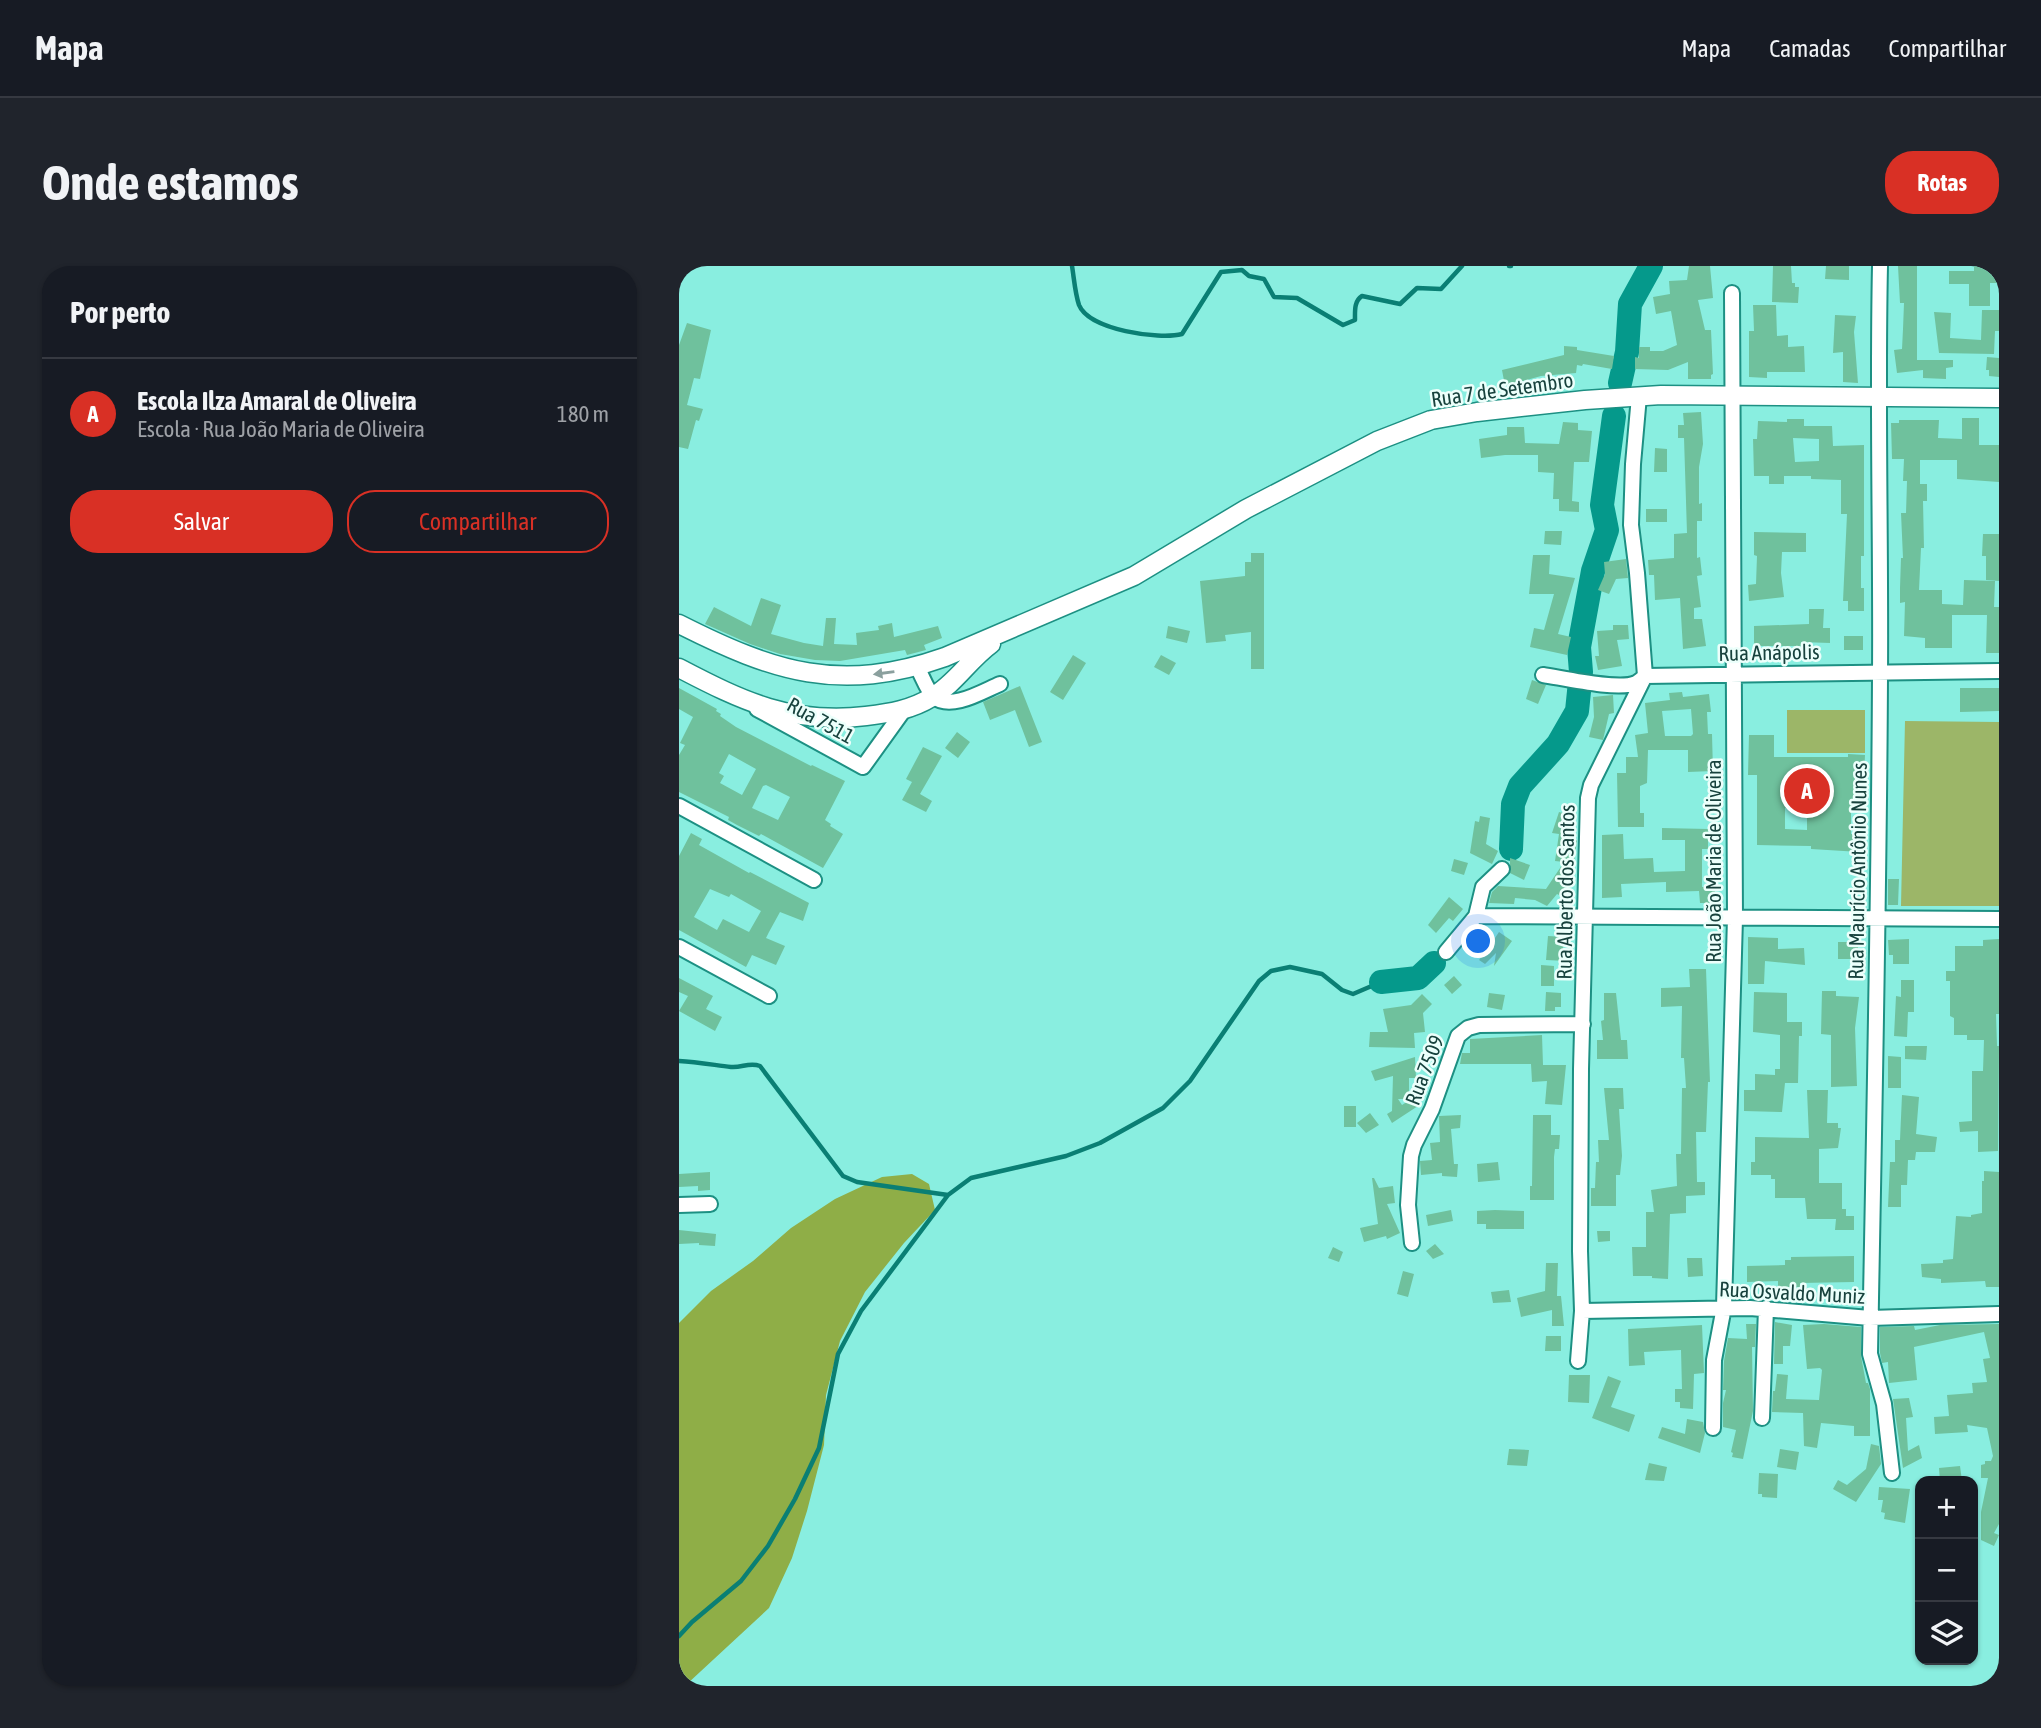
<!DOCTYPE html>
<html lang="pt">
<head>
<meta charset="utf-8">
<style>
  :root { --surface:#171b24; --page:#20242c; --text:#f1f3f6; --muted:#9ea1a6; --line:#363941; --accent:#d93025 }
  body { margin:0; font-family:"Asap Condensed",sans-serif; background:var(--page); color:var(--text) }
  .controls { position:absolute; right:21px; bottom:21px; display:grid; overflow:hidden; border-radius:14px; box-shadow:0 2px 5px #0004 }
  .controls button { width:63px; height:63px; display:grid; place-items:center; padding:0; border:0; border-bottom:2px solid var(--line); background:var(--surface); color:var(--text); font:35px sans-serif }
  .you { position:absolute; left:800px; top:676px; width:24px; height:24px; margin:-18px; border:5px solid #fff; border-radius:50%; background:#1a73e8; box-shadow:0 0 0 10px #1a73e833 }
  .badge { display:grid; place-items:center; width:46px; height:46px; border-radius:50%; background:var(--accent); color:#fff; font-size:23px; font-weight:700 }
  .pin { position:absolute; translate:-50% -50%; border:4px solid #fff; box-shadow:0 2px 7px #0006 }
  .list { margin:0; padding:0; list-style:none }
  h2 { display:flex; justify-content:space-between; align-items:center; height:91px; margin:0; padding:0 28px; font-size:30px }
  h2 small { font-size:23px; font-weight:400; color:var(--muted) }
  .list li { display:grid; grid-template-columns:46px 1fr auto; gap:21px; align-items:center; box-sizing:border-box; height:112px; padding:0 28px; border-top:2px solid var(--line) }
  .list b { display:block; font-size:26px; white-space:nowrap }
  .list p { margin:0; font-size:23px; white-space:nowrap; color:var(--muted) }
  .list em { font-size:23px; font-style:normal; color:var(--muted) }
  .actions { display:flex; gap:14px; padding:21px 28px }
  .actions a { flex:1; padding:16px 0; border:2px solid var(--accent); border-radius:28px; text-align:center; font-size:24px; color:var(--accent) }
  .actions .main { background:var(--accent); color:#fff }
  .icon { flex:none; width:38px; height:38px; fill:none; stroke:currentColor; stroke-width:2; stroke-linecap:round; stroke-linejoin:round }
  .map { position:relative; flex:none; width:1320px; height:1420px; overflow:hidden; border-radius:28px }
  header { display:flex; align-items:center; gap:42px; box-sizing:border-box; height:98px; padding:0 35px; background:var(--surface); border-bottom:2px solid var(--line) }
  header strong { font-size:33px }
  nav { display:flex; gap:38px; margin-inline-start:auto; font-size:24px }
  .intro { display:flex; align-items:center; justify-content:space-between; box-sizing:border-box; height:168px; padding:0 42px }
  h1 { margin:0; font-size:49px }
  .button { padding:18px 32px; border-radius:28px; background:var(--accent); color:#fff; font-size:24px; font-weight:700 }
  main { display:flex; gap:42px; padding:0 42px }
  aside { flex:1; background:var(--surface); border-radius:28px; box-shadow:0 2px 5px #0004 }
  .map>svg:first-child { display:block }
  .green { fill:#9cb668 }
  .forest { fill:#8fae47 }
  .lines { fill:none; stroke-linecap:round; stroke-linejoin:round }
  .stream { stroke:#0a7f74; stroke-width:4.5 }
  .river { stroke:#05998b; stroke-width:24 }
  .building { fill:#6fc19d; fill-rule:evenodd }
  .minor-casing { stroke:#1d9083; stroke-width:18 }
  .tertiary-casing { stroke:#1d9083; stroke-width:21 }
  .minor { stroke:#fff; stroke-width:14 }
  .tertiary { stroke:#fff; stroke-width:18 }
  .oneway { fill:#8ba09e }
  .labels { text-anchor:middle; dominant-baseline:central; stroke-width:5; stroke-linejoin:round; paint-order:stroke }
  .street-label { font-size:21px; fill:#17423d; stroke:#ecfffb }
</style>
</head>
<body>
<header>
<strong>Mapa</strong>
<nav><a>Mapa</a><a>Camadas</a><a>Compartilhar</a></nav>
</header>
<div class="intro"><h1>Onde estamos</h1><a class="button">Rotas</a></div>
<main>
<aside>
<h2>Por perto<small></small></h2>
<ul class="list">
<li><span class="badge">A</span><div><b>Escola Ilza Amaral de Oliveira</b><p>Escola · Rua João Maria de Oliveira</p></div><em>180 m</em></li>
</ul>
<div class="actions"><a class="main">Salvar</a><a>Compartilhar</a></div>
</aside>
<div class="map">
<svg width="1320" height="1420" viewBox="0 0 1320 1420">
  <rect width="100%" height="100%" fill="#89eee0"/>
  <path class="green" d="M 1108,444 L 1186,444 L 1186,487 L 1108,487 Z
    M 1226,455 L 1320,456 L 1320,640 L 1222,640 Z"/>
  <path class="forest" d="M 233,908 L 250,918 L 256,944 L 225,977 L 186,1026 L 161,1075 L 147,1129 L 145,1179 L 128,1245 L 113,1292 L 90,1342 L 8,1418 L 0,1420 L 0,1057 L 32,1025 L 74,995 L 112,962 L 156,933 L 203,911 Z"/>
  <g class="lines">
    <path class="stream" d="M 393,0 C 395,12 396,27 400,39 C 410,64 480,74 503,68 L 542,6 L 563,4 L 570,10 L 585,13 L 595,31 L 618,32 L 664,59 L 676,54 C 676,45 675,35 683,30 L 721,38 L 738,22 L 762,23 L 783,0
      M 830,0 L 832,0
      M 0,795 C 18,796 35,799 52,801 C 63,802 70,796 81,800 L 164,910 L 178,916 L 269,929
      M 0,1370 L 13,1356 L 62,1315 L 89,1280 L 116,1233 L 140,1182 L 159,1088 L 182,1045 L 269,929 L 292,912 L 387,890 L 421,877 L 484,842 L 511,815 L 580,715 L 592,705 L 611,701 L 643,708 L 663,724 L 674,728 L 702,716"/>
    <path class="river" d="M 941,117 L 948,86 L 951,38 L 972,0
      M 832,583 L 834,538 L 841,520 L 879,478 L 898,445 L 902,406 L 900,381 L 914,305 L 928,264 L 923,239 L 935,150
      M 702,716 L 739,712 L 755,697"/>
  </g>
  <path class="building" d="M 1010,0 L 1031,0 L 1034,32 L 1019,34 L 1026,64 L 1032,64 L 1034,108 L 1032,109 L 1032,113 L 1009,113 L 1009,96 L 989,104 L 956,103 L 956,91 L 960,92 L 960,81 L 971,81 L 971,85 L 984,85 L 998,79 L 992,45 L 977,48 L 974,31 L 991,28 L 990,15 L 1008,14 Z
    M 1094,0 L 1112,0 L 1113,17 L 1116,17 L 1116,21 L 1120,21 L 1119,37 L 1093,36 Z
    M 1147,0 L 1170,0 L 1170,14 L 1146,13 Z
    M 1219,0 L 1238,0 L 1238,94 L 1274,94 L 1274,101 L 1267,102 L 1267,113 L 1244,112 L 1244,104 L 1218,107 L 1215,84 L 1223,83 L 1224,63 L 1225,37 L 1221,37 Z
    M 1295,0 L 1320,0 L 1320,17 L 1311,17 L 1311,40 L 1290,40 L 1290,18 L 1270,18 L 1270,5 L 1295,5 Z
    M 1074,39 L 1097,39 L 1098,70 L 1109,69 L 1109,81 L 1125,80 L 1126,106 L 1088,106 L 1088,112 L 1070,111 L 1070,65 L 1075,65 Z
    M 1303,44 L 1320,44 L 1320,65 L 1316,65 L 1315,88 L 1260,87 L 1255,46 L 1272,47 L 1271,72 L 1302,74 Z
    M 1156,49 L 1177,50 L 1175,66 L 1179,117 L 1164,116 L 1164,86 L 1154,87 Z
    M 8,57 L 32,64 L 21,113 L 15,112 L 8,139 L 24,143 L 20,155 L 17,154 L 9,183 L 0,181 L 0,79 Z
    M 885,80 L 898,81 L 898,84 L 935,90 L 933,103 L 904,98 L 903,100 L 898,99 L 897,107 L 862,110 L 826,120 L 823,104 L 885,89 Z
    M 1308,91 L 1320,92 L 1320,111 L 1310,110 L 1310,104 L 1307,104 Z
    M 1022,146 L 1024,178 L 1020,201 L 1020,238 L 1023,237 L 1023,255 L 1018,255 L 1018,292 L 1021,291 L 1023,309 L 1018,310 L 1022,341 L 1015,342 L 1015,353 L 1023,353 L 1027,380 L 1004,383 L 1001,332 L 976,334 L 975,309 L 970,309 L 969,294 L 995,292 L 995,268 L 1008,267 L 1005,172 L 999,172 L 999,159 L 1005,159 L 1004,147 Z
    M 1283,152 L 1300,152 L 1300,179 L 1320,179 L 1320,216 L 1278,213 L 1278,194 L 1241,194 L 1241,218 L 1248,218 L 1248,235 L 1244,235 L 1245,282 L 1242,282 L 1240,324 L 1263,324 L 1263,338 L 1284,339 L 1285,314 L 1316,315 L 1315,341 L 1320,341 L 1320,387 L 1307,387 L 1308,349 L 1273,349 L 1273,382 L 1246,382 L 1246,372 L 1225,370 L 1226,336 L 1221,337 L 1221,322 L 1222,292 L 1224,292 L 1222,247 L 1227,247 L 1228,215 L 1224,215 L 1225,193 L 1213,193 L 1212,157 L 1220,157 L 1220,154 L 1260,154 L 1259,172 L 1283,173 Z
    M 1108,153 L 1125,153 L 1125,160 L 1153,160 L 1154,180 L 1185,179 L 1185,290 L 1182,290 L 1182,322 L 1185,322 L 1185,345 L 1169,345 L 1169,335 L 1164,335 L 1168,248 L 1162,248 L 1162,214 L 1132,213 L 1132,210 L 1105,210 L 1105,218 L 1090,218 L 1090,210 L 1075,210 L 1074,173 L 1078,173 L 1079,155 L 1108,156 ZM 1114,172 L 1140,173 L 1140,195 L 1116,196 Z
    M 884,156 L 899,157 L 899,164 L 913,165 L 910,196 L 895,196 L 893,235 L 900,236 L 900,246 L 880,245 L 880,233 L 874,233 L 875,207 L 859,206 L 859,189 L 826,189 L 802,192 L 800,173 L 828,169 L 828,161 L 845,161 L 846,177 L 880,178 Z
    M 976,182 L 988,183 L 988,206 L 975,206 Z
    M 967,243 L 988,243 L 988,256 L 967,256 Z
    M 866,265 L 883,265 L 882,279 L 865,278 Z
    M 1075,266 L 1127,267 L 1127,286 L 1103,286 L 1102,307 L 1105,331 L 1070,335 L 1069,319 L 1077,318 L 1078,290 L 1075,289 Z
    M 1304,268 L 1320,268 L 1320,315 L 1307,314 L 1307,290 L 1303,290 Z
    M 572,287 L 585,287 L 585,403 L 572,403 L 572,366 L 546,369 L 547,375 L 527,377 L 521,315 L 566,310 L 566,296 L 572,296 Z
    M 854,289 L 871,289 L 870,308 L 896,312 L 879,368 L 892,371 L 888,389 L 851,381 L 855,362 L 865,364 L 875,328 L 850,328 Z
    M 947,293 L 949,312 L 937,313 L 930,328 L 919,324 L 926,308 L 925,296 Z
    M 82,332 L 102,339 L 92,368 L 125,377 L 144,380 L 147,352 L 157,352 L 155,378 L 178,379 L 177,367 L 200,364 L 199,360 L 213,357 L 215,371 L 259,360 L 263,372 L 245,379 L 247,384 L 228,389 L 226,384 L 161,395 L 136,394 L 101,388 L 71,378 L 26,358 L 35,341 L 72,360 Z
    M 1130,343 L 1145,343 L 1144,362 L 1151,362 L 1151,377 L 1122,376 L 1122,380 L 1075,380 L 1075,360 L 1130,358 Z
    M 934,359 L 949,359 L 950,373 L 938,374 L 943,400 L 919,404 L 916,390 L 920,390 L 918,365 L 934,364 Z
    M 489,360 L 511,365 L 508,377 L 487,372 Z
    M 1165,370 L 1184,370 L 1184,384 L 1165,384 Z
    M 394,389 L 407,397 L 384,434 L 371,426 Z
    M 482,389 L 497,397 L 490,409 L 475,401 Z
    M 853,414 L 867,419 L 859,438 L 847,433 Z
    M 341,420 L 363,476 L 350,481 L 336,444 L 311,454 L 304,436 Z
    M 0,422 L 38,443 L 37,445 L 42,448 L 41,450 L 57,461 L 132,500 L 133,499 L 166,515 L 146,554 L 152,558 L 151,560 L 164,568 L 144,602 L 82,568 L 80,570 L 58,559 L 49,554 L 50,551 L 0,526 L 0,489 L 6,479 L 1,477 L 14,451 L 0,443 ZM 50,488 L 77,503 L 63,529 L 41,517 L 45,510 L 40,507 ZM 87,519 L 111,531 L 99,554 L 73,542 L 84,520 Z
    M 1281,422 L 1320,422 L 1320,445 L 1281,446 Z
    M 1003,426 L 1004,431 L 1030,428 L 1032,446 L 1028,446 L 1029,468 L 1033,468 L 1034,505 L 1009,506 L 1009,484 L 969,484 L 968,517 L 961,520 L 961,547 L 965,547 L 965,561 L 939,561 L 938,507 L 947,507 L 947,491 L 959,491 L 956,469 L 969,467 L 966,437 L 991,434 L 990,427 ZM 1012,443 L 1014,468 L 1012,470 L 986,470 L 983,445 Z
    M 934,429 L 935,447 L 930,448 L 924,474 L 910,471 L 915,451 L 914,431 Z
    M 278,466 L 291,476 L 279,492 L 266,482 Z
    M 1070,469 L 1095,469 L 1095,491 L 1169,491 L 1169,488 L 1186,489 L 1185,510 L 1176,510 L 1176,541 L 1172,541 L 1172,568 L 1182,568 L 1181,586 L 1132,583 L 1132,580 L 1078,579 L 1078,509 L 1069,509 ZM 1106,542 L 1128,542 L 1128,564 L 1106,563 Z
    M 244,481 L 263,490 L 241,528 L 253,535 L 247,546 L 223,534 L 233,516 L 227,513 Z
    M 880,546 L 895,550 L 889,573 L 898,574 L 894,606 L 896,607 L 886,622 L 880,629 L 878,628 L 868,640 L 856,634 L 836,632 L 835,638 L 810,637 L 813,626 L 819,620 L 867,623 L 885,596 L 876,595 L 880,568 L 873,567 Z
    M 801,550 L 811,552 L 807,578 L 819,585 L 813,598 L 791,587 L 796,555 L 800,556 Z
    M 983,562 L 1029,563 L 1029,583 L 1023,583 L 1023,621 L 1036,620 L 1036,637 L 1021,637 L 1020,625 L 987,626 L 987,616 L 942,618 L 943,631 L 923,632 L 923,569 L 944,568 L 945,593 L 974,592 L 975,606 L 1006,605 L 1006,574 L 983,574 Z
    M 12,567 L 23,573 L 20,579 L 70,607 L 71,606 L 130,637 L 124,655 L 101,646 L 90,666 L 87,672 L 106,680 L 97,699 L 73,689 L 67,701 L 0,664 L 0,590 ZM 31,623 L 50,631 L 52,628 L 82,645 L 70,666 L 44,653 L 38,664 L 15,651 Z
    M 831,592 L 851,599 L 845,614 L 831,607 Z
    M 775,593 L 789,597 L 785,609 L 772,605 Z
    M 1209,613 L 1220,613 L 1219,639 L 1209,639 Z
    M 770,631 L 784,643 L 774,655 L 770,652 L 757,667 L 749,659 Z
    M 801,660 L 816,672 L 820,666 L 833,675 L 815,700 L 817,687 L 806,698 L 800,694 L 810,681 L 806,678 L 798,687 L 790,679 L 796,672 L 793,670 Z
    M 869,670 L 885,671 L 884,684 L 888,684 L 887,695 L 867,694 Z
    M 1069,671 L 1099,672 L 1099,683 L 1125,682 L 1126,699 L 1086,695 L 1085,718 L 1069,718 Z
    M 1230,673 L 1230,698 L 1214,698 L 1214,689 L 1210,689 L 1209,674 Z
    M 1320,673 L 1320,748 L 1317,748 L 1318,780 L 1320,780 L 1319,885 L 1299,886 L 1299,865 L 1281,866 L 1280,856 L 1293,855 L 1293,805 L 1304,805 L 1305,774 L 1288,774 L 1288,769 L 1275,769 L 1275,752 L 1271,750 L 1271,715 L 1267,715 L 1267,705 L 1276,705 L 1276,680 L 1304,680 L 1304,674 Z
    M 1159,676 L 1179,676 L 1179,693 L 1159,693 Z
    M 862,699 L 875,700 L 875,720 L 862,720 Z
    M 1010,703 L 1027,703 L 1031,816 L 1029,816 L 1027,866 L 1017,866 L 1018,916 L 1026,916 L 1026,929 L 1007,930 L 1007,947 L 991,948 L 989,1013 L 973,1012 L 973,1010 L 954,1010 L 953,981 L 967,981 L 967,946 L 975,946 L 972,924 L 998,920 L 997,888 L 1002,888 L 1003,822 L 1007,822 L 1005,792 L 1002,792 L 1003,740 L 982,741 L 982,722 L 1011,721 Z
    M 775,710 L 783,719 L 773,728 L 765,719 Z
    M 0,712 L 34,730 L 27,743 L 43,751 L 36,765 L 0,745 L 9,730 L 0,726 Z
    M 1222,714 L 1235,714 L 1235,746 L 1229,746 L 1228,771 L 1215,770 L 1217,730 L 1222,731 Z
    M 1143,725 L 1157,725 L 1157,730 L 1180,731 L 1176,762 L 1178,820 L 1152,821 L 1152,769 L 1142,768 Z
    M 867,726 L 882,727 L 882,741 L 876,741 L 876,745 L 866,745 Z
    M 1075,726 L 1108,727 L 1108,756 L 1123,756 L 1123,770 L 1120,770 L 1119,817 L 1106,817 L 1103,846 L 1065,845 L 1065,824 L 1076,824 L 1076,808 L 1096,809 L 1096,803 L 1101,803 L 1101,769 L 1074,766 Z
    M 810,727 L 826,729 L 823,744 L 808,741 Z
    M 925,727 L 937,727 L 942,774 L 948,774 L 949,793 L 918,793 L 918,774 L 924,774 L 922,755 L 925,754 Z
    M 743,728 L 753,738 L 744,747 L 746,766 L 735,767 L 736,782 L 690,781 L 691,766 L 709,766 L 704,743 L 732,739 Z
    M 863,769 L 864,799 L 887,799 L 883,839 L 866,838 L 868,815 L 853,816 L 852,798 L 781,798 L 783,787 L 791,787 L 791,773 Z
    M 1226,780 L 1248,780 L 1247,794 L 1226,793 Z
    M 1209,790 L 1222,791 L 1222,822 L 1209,822 Z
    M 736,791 L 737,812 L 730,812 L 730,833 L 719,833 L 723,839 L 734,832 L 739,840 L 713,857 L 708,848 L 713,845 L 714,810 L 696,815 L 692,805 Z
    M 925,822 L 944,822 L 945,843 L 940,843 L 943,890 L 941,909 L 937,909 L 937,940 L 912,940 L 912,922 L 916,922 L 917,896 L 920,896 L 919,874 L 930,874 Z
    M 1128,824 L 1149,824 L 1148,857 L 1159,857 L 1159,862 L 1162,862 L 1159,882 L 1140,883 L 1140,917 L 1163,917 L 1163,943 L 1167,943 L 1167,950 L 1175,950 L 1175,964 L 1156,964 L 1157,953 L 1128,953 L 1126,932 L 1096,932 L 1096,913 L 1092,913 L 1092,909 L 1072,909 L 1072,896 L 1076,896 L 1076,871 L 1130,872 Z
    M 1223,829 L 1240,831 L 1237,868 L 1258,871 L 1256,886 L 1237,886 L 1236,894 L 1229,894 L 1228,919 L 1222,919 L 1222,941 L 1209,941 L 1211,896 L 1216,896 L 1216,874 L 1221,874 Z
    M 665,840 L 677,840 L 677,861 L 665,861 Z
    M 691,847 L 700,859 L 687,867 L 678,857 Z
    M 782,849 L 781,862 L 772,863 L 775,898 L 779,898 L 778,911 L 763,910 L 763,907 L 742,909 L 741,895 L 753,894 L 751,877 L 761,876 L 760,850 Z
    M 854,849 L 872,849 L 872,869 L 881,869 L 880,883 L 876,883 L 875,891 L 875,934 L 851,934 L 851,920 L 853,920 Z
    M 819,896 L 821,914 L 799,916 L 798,898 Z
    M 1305,905 L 1320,906 L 1320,1021 L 1307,1021 L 1306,1015 L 1262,1017 L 1262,1013 L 1243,1011 L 1242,998 L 1264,997 L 1264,994 L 1274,993 L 1277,950 L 1292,951 L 1292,949 L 1303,947 L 1303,915 L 1305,915 Z
    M 31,906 L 31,924 L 19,925 L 19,920 L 0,921 L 0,908 Z
    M 693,912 L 695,912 L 700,922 L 714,920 L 716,937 L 708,938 L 721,967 L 708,973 L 707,970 L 685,976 L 681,962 L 699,958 Z
    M 772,944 L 774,955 L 749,960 L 747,949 Z
    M 816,944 L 845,945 L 845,963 L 807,963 L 807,958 L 798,958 L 798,945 Z
    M 0,964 L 37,968 L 36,980 L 20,979 L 20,977 L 0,978 Z
    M 918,965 L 931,965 L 931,975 L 919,976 Z
    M 756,978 L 765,988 L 754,993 L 747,985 Z
    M 654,981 L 664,986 L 660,996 L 649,992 Z
    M 1175,990 L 1175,1016 L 1121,1017 L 1121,1021 L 1099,1021 L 1099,1015 L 1068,1016 L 1068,1000 L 1106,999 L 1106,994 L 1112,994 L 1112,991 Z
    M 1008,992 L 1023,992 L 1024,1010 L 1009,1011 Z
    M 867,997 L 879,997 L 878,1030 L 882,1030 L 885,1060 L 873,1060 L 873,1044 L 842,1051 L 838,1032 L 866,1025 Z
    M 724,1005 L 735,1008 L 729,1031 L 718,1028 Z
    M 830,1024 L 832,1036 L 814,1037 L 812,1026 Z
    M 1096,1056 L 1113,1059 L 1111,1080 L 1104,1080 L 1104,1098 L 1095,1098 Z
    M 1067,1058 L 1077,1058 L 1076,1081 L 1073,1081 L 1074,1145 L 1064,1193 L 1053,1191 L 1054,1187 L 1052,1186 L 1057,1164 L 1044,1161 L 1044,1137 L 1047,1124 L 1044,1124 L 1045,1095 L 1049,1072 L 1068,1073 Z
    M 1145,1058 L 1182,1061 L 1182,1090 L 1187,1117 L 1189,1117 L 1191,1123 L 1191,1170 L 1175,1170 L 1175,1160 L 1142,1157 L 1138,1182 L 1125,1180 L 1124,1147 L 1093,1146 L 1094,1125 L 1096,1125 L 1098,1108 L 1109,1109 L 1107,1133 L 1140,1134 L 1143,1104 L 1141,1102 L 1128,1103 L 1124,1059 Z
    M 1320,1058 L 1320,1258 L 1315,1267 L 1320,1269 L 1315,1280 L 1302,1274 L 1302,1246 L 1309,1212 L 1302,1212 L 1302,1199 L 1306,1198 L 1306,1195 L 1312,1195 L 1314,1190 L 1308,1162 L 1288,1159 L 1289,1166 L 1256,1168 L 1255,1151 L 1270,1150 L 1268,1129 L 1294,1127 L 1293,1117 L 1308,1116 L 1304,1093 L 1311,1092 L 1305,1066 L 1235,1081 L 1238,1114 L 1210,1117 L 1209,1096 L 1203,1097 L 1201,1087 L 1201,1061 L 1235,1060 L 1236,1064 L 1261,1059 Z
    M 1023,1059 L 1025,1107 L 1015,1108 L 1014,1143 L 1001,1142 L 1001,1136 L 996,1136 L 996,1123 L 1003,1123 L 1002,1084 L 965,1086 L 966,1099 L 950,1100 L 949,1063 Z
    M 867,1070 L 882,1070 L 882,1085 L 866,1085 Z
    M 890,1109 L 911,1109 L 910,1137 L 889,1136 Z
    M 929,1110 L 942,1115 L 932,1141 L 956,1149 L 950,1166 L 913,1152 Z
    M 1230,1132 L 1234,1151 L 1227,1152 L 1229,1185 L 1240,1179 L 1243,1192 L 1224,1202 L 1214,1133 Z
    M 1008,1153 L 1024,1156 L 1026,1167 L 1021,1187 L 979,1172 L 983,1161 L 1006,1168 Z
    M 1192,1178 L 1200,1180 L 1202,1198 L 1177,1236 L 1154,1223 L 1159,1214 L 1168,1219 L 1187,1203 Z
    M 830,1183 L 850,1184 L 848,1200 L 828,1199 Z
    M 1101,1183 L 1120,1186 L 1117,1204 L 1098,1201 Z
    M 970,1197 L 988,1201 L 985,1215 L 966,1214 Z
    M 1281,1200 L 1283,1215 L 1261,1215 L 1260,1202 Z
    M 1080,1207 L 1099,1208 L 1098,1232 L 1083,1231 L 1083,1228 L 1079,1228 Z
    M 1200,1221 L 1231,1223 L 1226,1257 L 1205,1253 L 1206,1247 L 1202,1246 L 1204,1234 L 1199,1234 Z"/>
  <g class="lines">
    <defs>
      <path id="minor" d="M 1201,0 C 1198,137 1202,273 1201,410 C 1200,636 1195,862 1191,1088 L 1205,1138 L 1213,1207
        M 238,401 C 243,409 248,425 255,431 C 272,445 304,425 321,418
        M 864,409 C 884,412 940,425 957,417 C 958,417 965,411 966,410 L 1320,405
        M 78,443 L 184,501 L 225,444
        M 0,540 L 135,614
        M 797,650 L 1320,653
        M 0,681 L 90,730
        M 767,686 L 797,650 L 804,621 L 823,603
        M 0,939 L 31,938
        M 733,977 L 729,939 L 732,890 L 735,879 L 753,843 L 779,770 L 789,762 L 800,759 L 904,758
        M 903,1045 L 1071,1042 L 1191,1052 L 1320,1048
        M 899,1095 L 903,1045 L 901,985 L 902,803 L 909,532 L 912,519 L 966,410 L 958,307 L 952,259 L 954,198 L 960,130
        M 1083,1152 L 1087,1042
        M 1034,1162 L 1035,1094 L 1045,1041 L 1056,652 L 1053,27"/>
      <path id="tertiary" d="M 0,358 C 95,406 161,428 266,391 L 455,310 L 567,243 L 698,175 L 752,154 L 798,146 L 906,134 L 982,129 L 1320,132
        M 0,402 C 63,435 113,459 187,450 C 211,447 232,444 253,431 C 276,418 290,394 312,378"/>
    </defs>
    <use href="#minor" class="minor-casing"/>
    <use href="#tertiary" class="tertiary-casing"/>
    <use href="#minor" class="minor"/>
    <use href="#tertiary" class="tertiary"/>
  </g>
  <defs><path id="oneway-solid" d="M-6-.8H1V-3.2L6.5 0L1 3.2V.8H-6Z" transform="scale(1.75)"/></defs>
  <use class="oneway" href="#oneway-solid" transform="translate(205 407) rotate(172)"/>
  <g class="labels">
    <g class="street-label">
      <text transform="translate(823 123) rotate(-8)">Rua 7 de Setembro</text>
      <text transform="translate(1090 386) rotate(-1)">Rua Anápolis</text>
      <text transform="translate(142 454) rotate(29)">Rua 7511</text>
      <text transform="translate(1034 595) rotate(-90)">Rua João Maria de Oliveira</text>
      <text transform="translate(1178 605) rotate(-89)">Rua Maurício Antônio Nunes</text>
      <text transform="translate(886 626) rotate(-89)">Rua Alberto dos Santos</text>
      <text transform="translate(745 804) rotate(-69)">Rua 7509</text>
      <text transform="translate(1113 1026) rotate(3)">Rua Osvaldo Muniz</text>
    </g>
  </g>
</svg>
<div class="controls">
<button>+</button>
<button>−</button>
<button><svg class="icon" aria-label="layers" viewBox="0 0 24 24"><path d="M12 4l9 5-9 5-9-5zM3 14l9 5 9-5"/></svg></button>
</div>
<div class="you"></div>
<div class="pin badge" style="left:1128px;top:525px">A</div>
</div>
</main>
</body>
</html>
